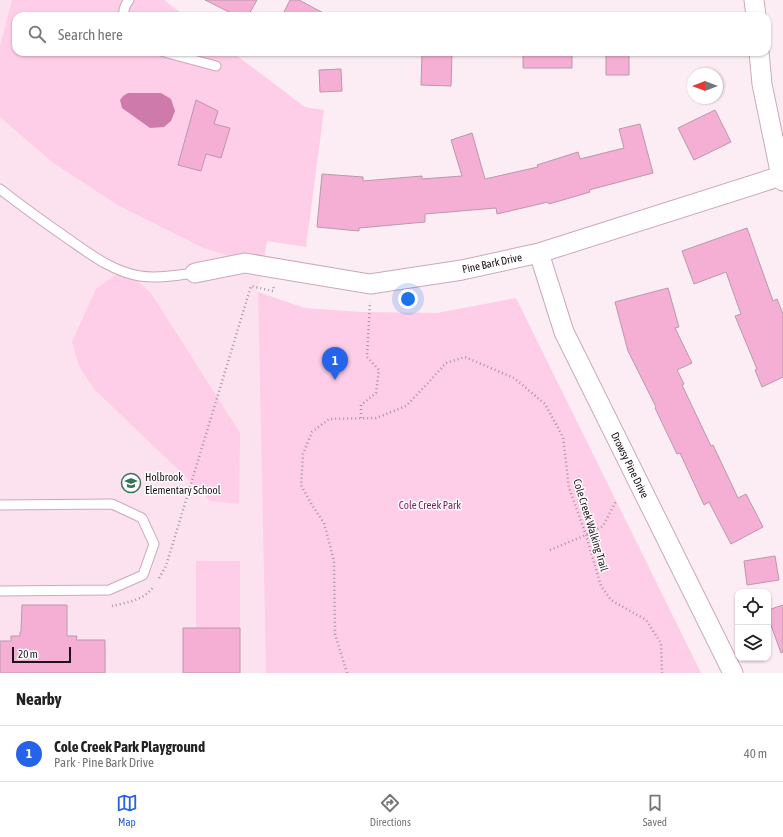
<!DOCTYPE html>
<html lang="en">
<head>
<meta charset="utf-8">
<style>
  :root { --surface:#fff; --page:#f6f6f6; --text:#222; --muted:#767676; --line:#e0e0e0; --accent:#2563eb }
  body { margin:0; font-family:"Asap Condensed",sans-serif; background:var(--page); color:var(--text) }
  .controls { position:absolute; right:12px; bottom:12px; display:grid; overflow:hidden; border-radius:8px; box-shadow:0 1px 3px #0004 }
  .controls button { width:36px; height:36px; display:grid; place-items:center; padding:0; border:0; border-bottom:1px solid var(--line); background:var(--surface); color:var(--text); font:20px sans-serif }
  .compass { position:absolute; left:687px; top:68px; width:36px; height:36px; border-radius:50%; background:var(--surface); box-shadow:0 1px 3px #0004; rotate:270deg }
  .scale { position:absolute; left:12px; bottom:10px; width:59px; box-sizing:border-box; padding-left:4px; border:2px solid #1e1219; border-top:0; font-size:11px; line-height:14px; white-space:nowrap; color:#1e1219; -webkit-text-stroke:3px #fff; paint-order:stroke }
  .you { position:absolute; left:408px; top:299px; width:14px; height:14px; margin:-10px; border:3px solid #fff; border-radius:50%; background:#1a73e8; box-shadow:0 0 0 6px #1a73e833 }
  .badge { display:grid; place-items:center; width:26px; height:26px; border-radius:50%; background:var(--accent); color:#fff; font-size:13px; font-weight:700 }
  .pin { position:absolute; translate:-50% -33px; filter:drop-shadow(0 1px 2px #0008) }
  .pin::after { content:''; position:absolute; top:21px; width:14px; height:12px; background:inherit; clip-path:polygon(0 0,100% 0,50% 100%) }
  .list { margin:0; padding:0; list-style:none }
  h2 { display:flex; justify-content:space-between; align-items:center; height:52px; margin:0; padding:0 16px; font-size:17px }
  h2 small { font-size:13px; font-weight:400; color:var(--muted) }
  .list li { display:grid; grid-template-columns:26px 1fr auto; gap:12px; align-items:center; box-sizing:border-box; height:56px; padding:0 16px; border-top:1px solid var(--line) }
  .list b { display:block; font-size:15px; white-space:nowrap }
  .list p { margin:0; font-size:13px; white-space:nowrap; color:var(--muted) }
  .list em { font-size:13px; font-style:normal; color:var(--muted) }
  .icon { flex:none; width:22px; height:22px; fill:none; stroke:currentColor; stroke-width:2; stroke-linecap:round; stroke-linejoin:round }
  .map { position:relative; flex:none; width:783px; height:673px; overflow:hidden }
  .search { position:absolute; background:var(--surface); box-shadow:0 1px 3px #0004; left:12px; right:12px; top:12px; height:44px; display:flex; align-items:center; gap:10px; box-sizing:border-box; padding:0 14px; border-radius:12px; color:var(--muted); font-size:15px }
  .sheet { height:108px; background:var(--surface) }
  nav { display:flex; justify-content:space-around; align-items:center; box-sizing:border-box; height:56px; border-top:1px solid var(--line); background:var(--surface); font-size:11px; color:var(--muted) }
  nav a { display:grid; justify-items:center; gap:2px }
  nav .on { color:var(--accent) }
  .map>svg:first-child { display:block }
  .built { fill:#fce1ef }
  .green { fill:#fecde7 }
  .water { fill:#ce7bab }
  .building { fill:#f5afd5; stroke:#ba98aa }
  .lines { fill:none; stroke-linecap:round; stroke-linejoin:round }
  .service-casing { stroke:#cba8bb; stroke-width:11 }
  .minor-casing { stroke:#cba8bb; stroke-width:21 }
  .path { stroke:#a5979e; stroke-width:2.5; stroke-dasharray:1 3; stroke-linecap:butt }
  .service { stroke:#fff; stroke-width:9 }
  .minor { stroke:#fff; stroke-width:19 }
  .labels { text-anchor:middle; dominant-baseline:central; stroke-width:3; stroke-linejoin:round; paint-order:stroke }
  .street-label { font-size:11px; fill:#1e1219; stroke:#fff }
  .poi-label { font-size:11px; fill:#1e1219; stroke:#fff; text-anchor:start }
  .park-label { font-size:11px; fill:#7c185a; stroke:#fff }
</style>
</head>
<body>
<div class="map">
<svg width="783" height="673" viewBox="0 0 783 673">
  <rect width="100%" height="100%" fill="#fcedf4"/>
  <path class="built" d="M 0,0 L 12,0 L 0,46 Z
    M 0,117 L 52,162 L 119,206 L 203,248 L 263,266 L 258,292 L 266,673 L 0,673 Z"/>
  <path class="green" d="M 12,0 L 164,0 L 185,16 L 16,16 L 16,52 L 232,52 L 305,107 L 324,110 L 306,247 L 267,241 L 263,266 L 203,248 L 119,206 L 52,162 L 0,117 L 0,46 Z
    M 124,269 L 151,293 L 240,433 L 239,504 L 211,501 L 94,389 L 79,366 L 72,342 L 96,289 Z
    M 258,292 L 305,308 L 361,312 L 437,313 L 516,298 L 701,673 L 266,673 Z
    M 196,561 L 240,561 L 240,628 L 196,628 Z"/>
  <path class="water" d="M 128,93 L 161,93 L 171,99 L 175,111 L 171,121 L 164,127 L 150,128 L 122,108 L 120,100 L 123,96 Z"/>
  <path class="building" d="M 205,0 L 257,0 L 248,16 L 237,16 Z
    M 290,0 L 299,0 L 329,16 L 282,16 Z
    M 422,52 L 452,52 L 451,86 L 421,85 Z
    M 523,52 L 572,52 L 572,68 L 523,68 Z
    M 606,52 L 629,52 L 629,75 L 606,75 Z
    M 341,69 L 342,91 L 320,92 L 319,70 Z
    M 196,100 L 218,111 L 214,124 L 230,128 L 221,158 L 206,154 L 201,171 L 178,165 Z
    M 715,110 L 731,142 L 694,160 L 678,128 Z
    M 640,124 L 653,173 L 589,190 L 590,192 L 549,204 L 548,202 L 497,214 L 496,208 L 425,214 L 425,222 L 359,228 L 359,231 L 317,227 L 322,174 L 363,177 L 363,181 L 422,176 L 422,179 L 462,176 L 451,140 L 472,133 L 485,179 L 538,167 L 537,165 L 578,152 L 580,159 L 624,148 L 619,129 Z
    M 747,228 L 773,301 L 777,299 L 783,314 L 783,377 L 762,387 L 755,370 L 757,369 L 735,316 L 741,314 L 726,272 L 694,284 L 682,251 Z
    M 668,288 L 679,327 L 675,328 L 692,363 L 677,370 L 684,384 L 682,385 L 711,446 L 713,445 L 738,498 L 746,494 L 763,527 L 731,544 L 709,502 L 704,505 L 680,453 L 677,454 L 655,408 L 656,407 L 628,351 L 615,302 Z
    M 775,556 L 779,580 L 747,585 L 744,561 Z
    M 22,605 L 67,605 L 67,636 L 77,636 L 76,640 L 105,640 L 105,673 L 0,673 L 0,641 L 11,641 L 11,636 L 20,636 L 20,632 L 21,632 Z
    M 783,605 L 783,652 L 781,653 L 768,617 L 768,610 Z
    M 183,628 L 240,628 L 240,673 L 183,673 Z"/>
  <g class="lines">
    <defs>
      <path id="service" d="M 124,16 C 123,10 125,5 129,0
        M 164,52 L 216,66
        M 0,189 C 22,206 44,222 67,238 C 90,254 113,272 140,276 C 159,279 177,275 195,273
        M 0,505 L 112,504 L 142,518 L 154,544 L 143,575 L 109,590 L 0,591"/>
      <path id="minor" d="M 754,0 L 756,16
        M 759,52 L 762,84 L 781,176 L 783,181
        M 539,253 L 564,332 L 733,673
        M 195,273 L 245,263 L 370,284 L 462,270 L 539,253 L 781,176"/>
    </defs>
    <use href="#service" class="service-casing"/>
    <use href="#minor" class="minor-casing"/>
    <path class="path" d="M 361,418 L 361,405 L 376,393 L 379,370 L 367,357 L 370,302
      M 550,550 L 586,535 L 603,526 L 616,501
      M 159,578 L 166,566 L 251,286 L 273,291 L 274,286
      M 112,606 C 125,603 145,600 153,587
      M 347,673 L 335,634 L 334,561 L 324,523 L 312,505 L 301,485 L 303,454 L 312,432 L 329,419 L 376,418 L 406,406 L 428,383 L 446,363 L 465,357 L 514,378 L 545,404 L 563,437 L 569,488 L 586,535 L 601,586 L 611,600 L 646,620 L 661,643 L 662,673"/>
    <use href="#service" class="service"/>
    <use href="#minor" class="minor"/>
  </g>
  <defs>
    <symbol id="school-ring" viewBox="-11 -11 22 22"><circle r="9.5" fill="#fff" stroke="#3a735c" stroke-width="1.5"/><path d="M0-5L7-2L0 1L-7-2ZM-4 1L0 2.5L4 1V4Q0 6-4 4Z" fill="#3a735c"/></symbol>
  </defs>
  <g fill-rule="evenodd">
    <use href="#school-ring" x="120" y="472" width="22" height="22"/>
  </g>
  <g class="labels">
    <g class="street-label">
      <text transform="translate(492 263) rotate(-12)">Pine Bark Drive</text>
      <text transform="translate(630 465) rotate(64)">Drowsy Pine Drive</text>
      <text transform="translate(591 525) rotate(73)">Cole Creek Walking Trail</text>
    </g>
    <g class="poi-label">
      <text x="145" y="477">Holbrook<tspan x="145" dy="13">Elementary School</tspan></text>
    </g>
    <g class="park-label">
      <text x="430" y="505">Cole Creek Park</text>
    </g>
  </g>
</svg>
<div class="controls">
<button><svg class="icon" aria-label="locate" viewBox="0 0 24 24"><circle cx="12" cy="12" r="6"/><path d="M12 2v4M12 18v4M2 12h4M18 12h4"/></svg></button>
<button><svg class="icon" aria-label="layers" viewBox="0 0 24 24"><path d="M12 4l9 5-9 5-9-5zM3 14l9 5 9-5"/></svg></button>
</div>
<svg class="compass" viewBox="-18 -18 36 36"><path d="M0-13l5 13h-10z" fill="#e53935"/><path d="M0 13l5-13h-10z" fill="#767676"/></svg>
<div class="scale">20 m</div>
<div class="you"></div>
<div class="pin badge" style="left:335px;top:380px">1</div>
<div class="search"><svg class="icon" aria-label="search" viewBox="0 0 24 24"><circle cx="10" cy="10" r="6"/><path d="M15 15l6 6"/></svg>Search here</div>
</div>
<section class="sheet">
<h2>Nearby<small></small></h2>
<ul class="list">
<li><span class="badge">1</span><div><b>Cole Creek Park Playground</b><p>Park · Pine Bark Drive</p></div><em>40 m</em></li>
</ul>
</section>
<nav>
<a class="on"><svg class="icon" aria-label="map" viewBox="0 0 24 24"><path d="M3 6l6-2 6 2 6-2v14l-6 2-6-2-6 2zM9 4v14M15 6v14"/></svg>Map</a>
<a><svg class="icon" aria-label="directions" viewBox="0 0 24 24"><path d="M12 3l9 9-9 9-9-9zM9 14v-3h6M13 9l2 2-2 2"/></svg>Directions</a>
<a><svg class="icon" aria-label="saved" viewBox="0 0 24 24"><path d="M7 4h10v16l-5-4-5 4z"/></svg>Saved</a>
</nav>
</body>
</html>
